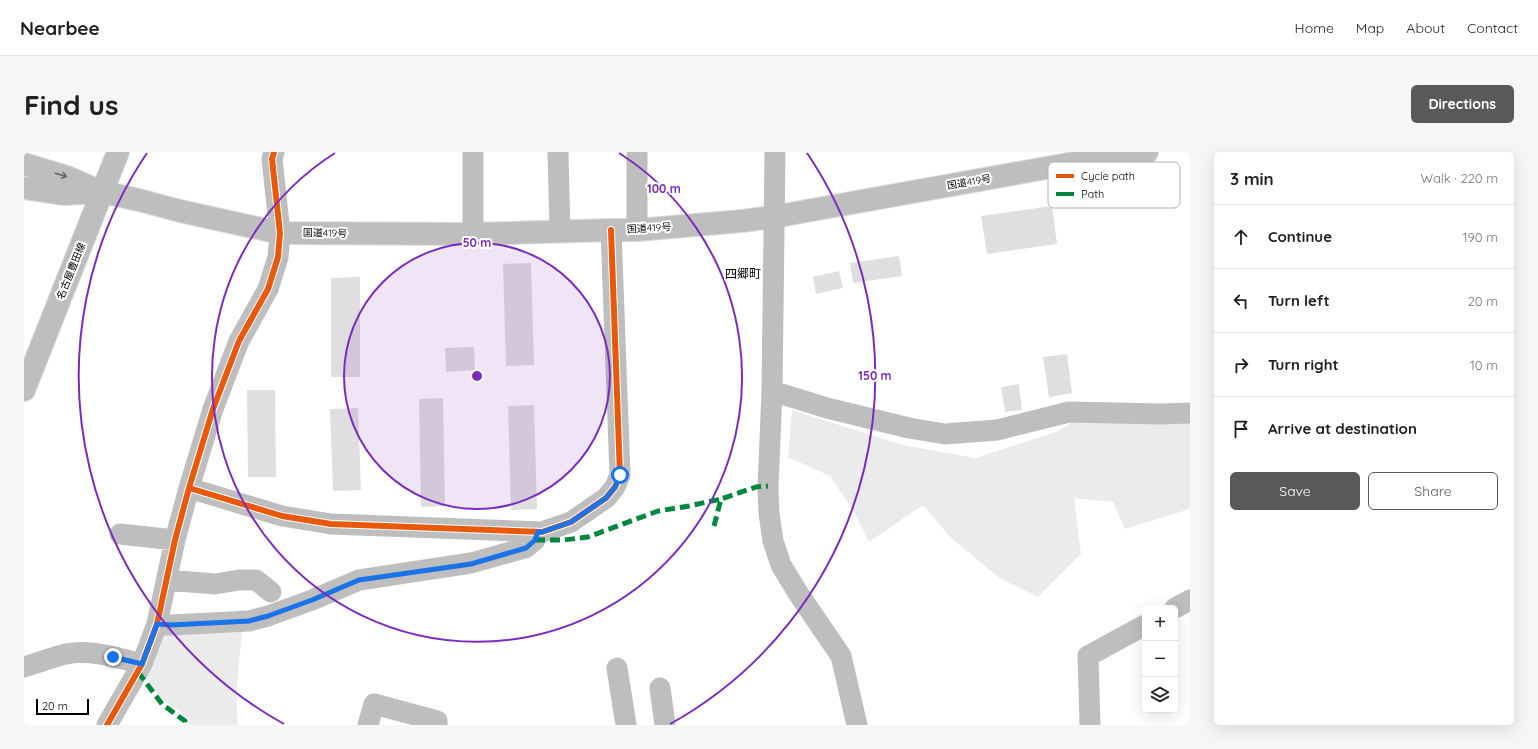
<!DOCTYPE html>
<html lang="en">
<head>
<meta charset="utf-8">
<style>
  :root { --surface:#fff; --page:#f6f6f6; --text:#202124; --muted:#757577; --line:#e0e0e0; --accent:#595959 }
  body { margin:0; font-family:Quicksand,"Noto Sans JP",sans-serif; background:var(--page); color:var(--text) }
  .controls { position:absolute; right:12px; bottom:12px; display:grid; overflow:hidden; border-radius:6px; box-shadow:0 4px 16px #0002 }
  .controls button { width:36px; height:36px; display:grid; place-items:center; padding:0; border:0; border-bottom:1px solid var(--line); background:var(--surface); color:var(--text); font:20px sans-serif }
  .scale { position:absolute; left:12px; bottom:10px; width:53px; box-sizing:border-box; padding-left:4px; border:2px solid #000; border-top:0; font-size:11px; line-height:14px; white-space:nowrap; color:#000; -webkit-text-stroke:3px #fff; paint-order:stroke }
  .stop { position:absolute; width:12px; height:12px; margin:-9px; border:3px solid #1a73e8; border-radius:50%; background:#fff }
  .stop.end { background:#1a73e8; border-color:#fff; box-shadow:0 1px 4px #0008 }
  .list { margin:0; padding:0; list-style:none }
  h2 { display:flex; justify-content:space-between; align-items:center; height:52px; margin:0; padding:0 16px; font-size:17px }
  h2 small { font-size:13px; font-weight:400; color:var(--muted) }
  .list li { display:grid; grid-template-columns:26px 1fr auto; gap:12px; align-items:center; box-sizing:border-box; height:64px; padding:0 16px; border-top:1px solid var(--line) }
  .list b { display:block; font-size:15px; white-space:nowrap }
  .list em { font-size:13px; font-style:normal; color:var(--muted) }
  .actions { display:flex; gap:8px; padding:12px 16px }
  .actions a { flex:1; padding:9px 0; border:1px solid var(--accent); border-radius:6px; text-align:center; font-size:14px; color:var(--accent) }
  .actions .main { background:var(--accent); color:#fff }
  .icon { flex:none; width:22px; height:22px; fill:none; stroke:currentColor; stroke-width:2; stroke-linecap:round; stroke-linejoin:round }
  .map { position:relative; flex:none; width:1166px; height:573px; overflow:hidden; border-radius:6px }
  header { display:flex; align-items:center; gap:24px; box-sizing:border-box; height:56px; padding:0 20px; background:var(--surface); border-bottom:1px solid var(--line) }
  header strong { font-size:19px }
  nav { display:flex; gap:22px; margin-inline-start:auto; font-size:14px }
  .intro { display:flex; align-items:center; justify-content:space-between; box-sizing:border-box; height:96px; padding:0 24px }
  h1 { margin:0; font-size:28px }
  .button { padding:10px 18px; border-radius:6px; background:var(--accent); color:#fff; font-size:14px; font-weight:700 }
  main { display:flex; gap:24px; padding:0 24px }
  aside { flex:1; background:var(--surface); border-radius:6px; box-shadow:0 4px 16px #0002 }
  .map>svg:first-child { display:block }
  .green { fill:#ebebeb }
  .building { fill:#dfdfdf }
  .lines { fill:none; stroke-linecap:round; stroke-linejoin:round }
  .major-casing { stroke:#dbdbdb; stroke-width:24 }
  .highway-casing { stroke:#dbdbdb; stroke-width:24 }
  .minor { stroke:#bebebe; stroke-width:21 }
  .major { stroke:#bebebe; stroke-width:22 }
  .highway { stroke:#bebebe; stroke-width:22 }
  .quiet { stroke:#00873e; stroke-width:5; stroke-dasharray:10 5; stroke-linecap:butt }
  .cycleway-casing { stroke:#fff; stroke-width:8 }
  .cycleway { stroke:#e8590c; stroke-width:6 }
  .oneway { stroke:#686868 }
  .route { stroke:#1a73e8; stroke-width:5 }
  .ring { fill:none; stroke:#7b2cbf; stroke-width:2 }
  .labels { text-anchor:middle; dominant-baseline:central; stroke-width:4; stroke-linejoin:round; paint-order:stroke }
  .street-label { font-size:10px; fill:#000; stroke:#fff }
  .quarter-label { font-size:12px; fill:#000; stroke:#fff }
  .key { fill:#fff; stroke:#b2b2b2; stroke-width:1 }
  .key-label { font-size:11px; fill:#000 }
  .centre { fill:#7b2cbf; stroke:#fff; stroke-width:2 }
  .ring-label { font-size:12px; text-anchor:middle; font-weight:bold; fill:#7b2cbf; stroke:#fff; stroke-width:4; stroke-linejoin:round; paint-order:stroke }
</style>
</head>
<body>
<header>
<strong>Nearbee</strong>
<nav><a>Home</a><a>Map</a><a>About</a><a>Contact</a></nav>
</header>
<div class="intro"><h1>Find us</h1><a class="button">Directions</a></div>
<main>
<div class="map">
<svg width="1166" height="573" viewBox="0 0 1166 573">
  <rect width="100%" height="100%" fill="#fff"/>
  <path class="green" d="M 768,258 L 879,293 L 951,306 L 1032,280 L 1059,264 L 1166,263 L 1166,357 L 1101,377 L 1089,350 L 1050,346 L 1057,402 L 1014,445 L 977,427 L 927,386 L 899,353 L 845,390 L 827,355 L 806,324 L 764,305 Z
    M 218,480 L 212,543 L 214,573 L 166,573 L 165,566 L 137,546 L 119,522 L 133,482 Z"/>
  <path class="building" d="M 1028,54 L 1033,92 L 963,102 L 957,64 Z
    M 875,104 L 878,124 L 829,131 L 826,111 Z
    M 507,111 L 510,213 L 482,214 L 479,112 Z
    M 815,119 L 819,136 L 792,142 L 789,125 Z
    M 336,125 L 336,225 L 307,225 L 307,126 Z
    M 450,195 L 451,218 L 422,220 L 421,196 Z
    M 1043,202 L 1048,241 L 1025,245 L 1019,205 Z
    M 995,232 L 998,258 L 981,260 L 977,235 Z
    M 223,238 L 251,238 L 252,325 L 224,325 Z
    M 419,246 L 421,354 L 397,355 L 395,247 Z
    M 510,253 L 513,357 L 487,358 L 484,254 Z
    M 334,256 L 337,338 L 309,339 L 306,257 Z"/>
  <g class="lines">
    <defs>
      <path id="major" d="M 0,238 L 94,0"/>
      <path id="highway" d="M 0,12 L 43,25 L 78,40 L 115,48 L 156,59 L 256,81 L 449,82 L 587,78 L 613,78 L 718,69 L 749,65 L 1050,11 L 1123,0
        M 0,36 L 40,42 L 75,40"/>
    </defs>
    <use href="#major" class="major-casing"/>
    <use href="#highway" class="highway-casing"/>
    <path class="minor" d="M 534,0 L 536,80
      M 613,0 L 613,78
      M 751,0 L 748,239 L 744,336 L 745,361 L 749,389 L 757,413 L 774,441 L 817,504 L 833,573
      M 449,82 L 449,0
      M 748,239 L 803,256 L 885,276 L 921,282 L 973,278 L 1045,260 L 1136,262 L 1166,261
      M 165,336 L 258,364 L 307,372 L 518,380 L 547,370 L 582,346 L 591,335 L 596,323 L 587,78
      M 96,382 L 151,388
      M 143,428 L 191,432 L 215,428 L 232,428 L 247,440
      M 1151,456 L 1166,448
      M 133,472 L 148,473 L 225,469 L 244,464 L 288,448 L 335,428 L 447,411 L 501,396 L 511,388 L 514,380
      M 0,515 C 14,511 28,505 42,502 C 67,497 94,506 118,512
      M 593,516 L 602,573
      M 636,536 L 641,573
      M 83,573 L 118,512 L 133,472 L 151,388 L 165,336 L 189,257 L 215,189 L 244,137 L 254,105 L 256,81 L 248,7 L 250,0
      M 344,573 L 350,552 L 413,569 L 413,573
      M 1066,573 L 1064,504 L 1121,473"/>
    <use href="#major" class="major"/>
    <use href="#highway" class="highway"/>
    <path class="quiet" d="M 690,374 L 697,347 L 732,335 L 744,334
      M 511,388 L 540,388 L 564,385 L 634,359 L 665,354 L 697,347
      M 114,520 L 138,552 L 161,569 L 162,573"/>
    <defs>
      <path id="cycleway" d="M 165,336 L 258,364 L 307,372 L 518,380 L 547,370 L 582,346 L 591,335 L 596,323 L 587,78
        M 83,573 L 118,512 L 133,472 L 151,388 L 165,336 L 189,257 L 215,189 L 244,137 L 254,105 L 256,81 L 248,7 L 250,0"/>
    </defs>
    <use href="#cycleway" class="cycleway-casing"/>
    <use href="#cycleway" class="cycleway"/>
  </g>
  <defs><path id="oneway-shaft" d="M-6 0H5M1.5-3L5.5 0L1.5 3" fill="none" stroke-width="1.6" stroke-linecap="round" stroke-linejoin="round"/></defs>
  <use class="oneway" href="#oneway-shaft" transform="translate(37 23) rotate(16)"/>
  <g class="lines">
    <path class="route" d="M 89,505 L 118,512 L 133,472 L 148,473 L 225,469 L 244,464 L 288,448 L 335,428 L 447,412 L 502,396 L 511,388 L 514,380 L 518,380 L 547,370 L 582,346 L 591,335 L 596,323"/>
  </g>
  <circle cx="453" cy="224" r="133" fill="#7b2cbf" fill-opacity=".12"/>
  <g class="ring">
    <circle cx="453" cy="224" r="133"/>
    <path d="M595 1A265 265 0 1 1 311 1"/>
    <path d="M260 572A398 398 0 0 1 123 1M783 1A398 398 0 0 1 646 572"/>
  </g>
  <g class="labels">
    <g class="street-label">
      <text transform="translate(945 30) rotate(-10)">国道419号</text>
      <text transform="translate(625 76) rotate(-3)">国道419号</text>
      <text transform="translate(301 81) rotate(1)">国道419号</text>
      <text transform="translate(47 119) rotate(-68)">名古屋豊田線</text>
    </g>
    <g class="quarter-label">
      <text x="719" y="121">四郷町</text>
    </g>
  </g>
  <rect x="1024" y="10" width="132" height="46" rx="6" class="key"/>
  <rect x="1032" y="22" width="18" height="4" fill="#e8590c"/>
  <rect x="1032" y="40" width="18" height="4" fill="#00873e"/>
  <g class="key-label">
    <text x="1057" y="28">Cycle path</text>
    <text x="1057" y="46">Path</text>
  </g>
  <circle cx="453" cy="224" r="6" class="centre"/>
  <g class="ring-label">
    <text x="640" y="41">100 m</text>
    <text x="453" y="95">50 m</text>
    <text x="851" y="228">150 m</text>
  </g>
</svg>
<div class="controls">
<button>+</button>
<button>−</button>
<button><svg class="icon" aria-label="layers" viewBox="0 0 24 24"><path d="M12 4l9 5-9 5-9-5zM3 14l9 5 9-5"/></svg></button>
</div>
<div class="scale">20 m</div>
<div class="stop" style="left:596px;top:323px"></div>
<div class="stop end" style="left:89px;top:505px"></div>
</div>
<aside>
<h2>3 min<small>Walk · 220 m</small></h2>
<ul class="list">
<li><svg class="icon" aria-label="ahead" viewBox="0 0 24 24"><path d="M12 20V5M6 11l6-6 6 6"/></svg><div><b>Continue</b></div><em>190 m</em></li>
<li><svg class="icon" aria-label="left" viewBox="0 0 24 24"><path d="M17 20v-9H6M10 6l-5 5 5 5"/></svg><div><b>Turn left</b></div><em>20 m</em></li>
<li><svg class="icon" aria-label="right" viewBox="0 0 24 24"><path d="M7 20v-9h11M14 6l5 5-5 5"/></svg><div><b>Turn right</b></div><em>10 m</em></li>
<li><svg class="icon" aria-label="arrive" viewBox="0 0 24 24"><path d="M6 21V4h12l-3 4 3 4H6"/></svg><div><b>Arrive at destination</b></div></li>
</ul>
<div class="actions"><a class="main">Save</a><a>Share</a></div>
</aside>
</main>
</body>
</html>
